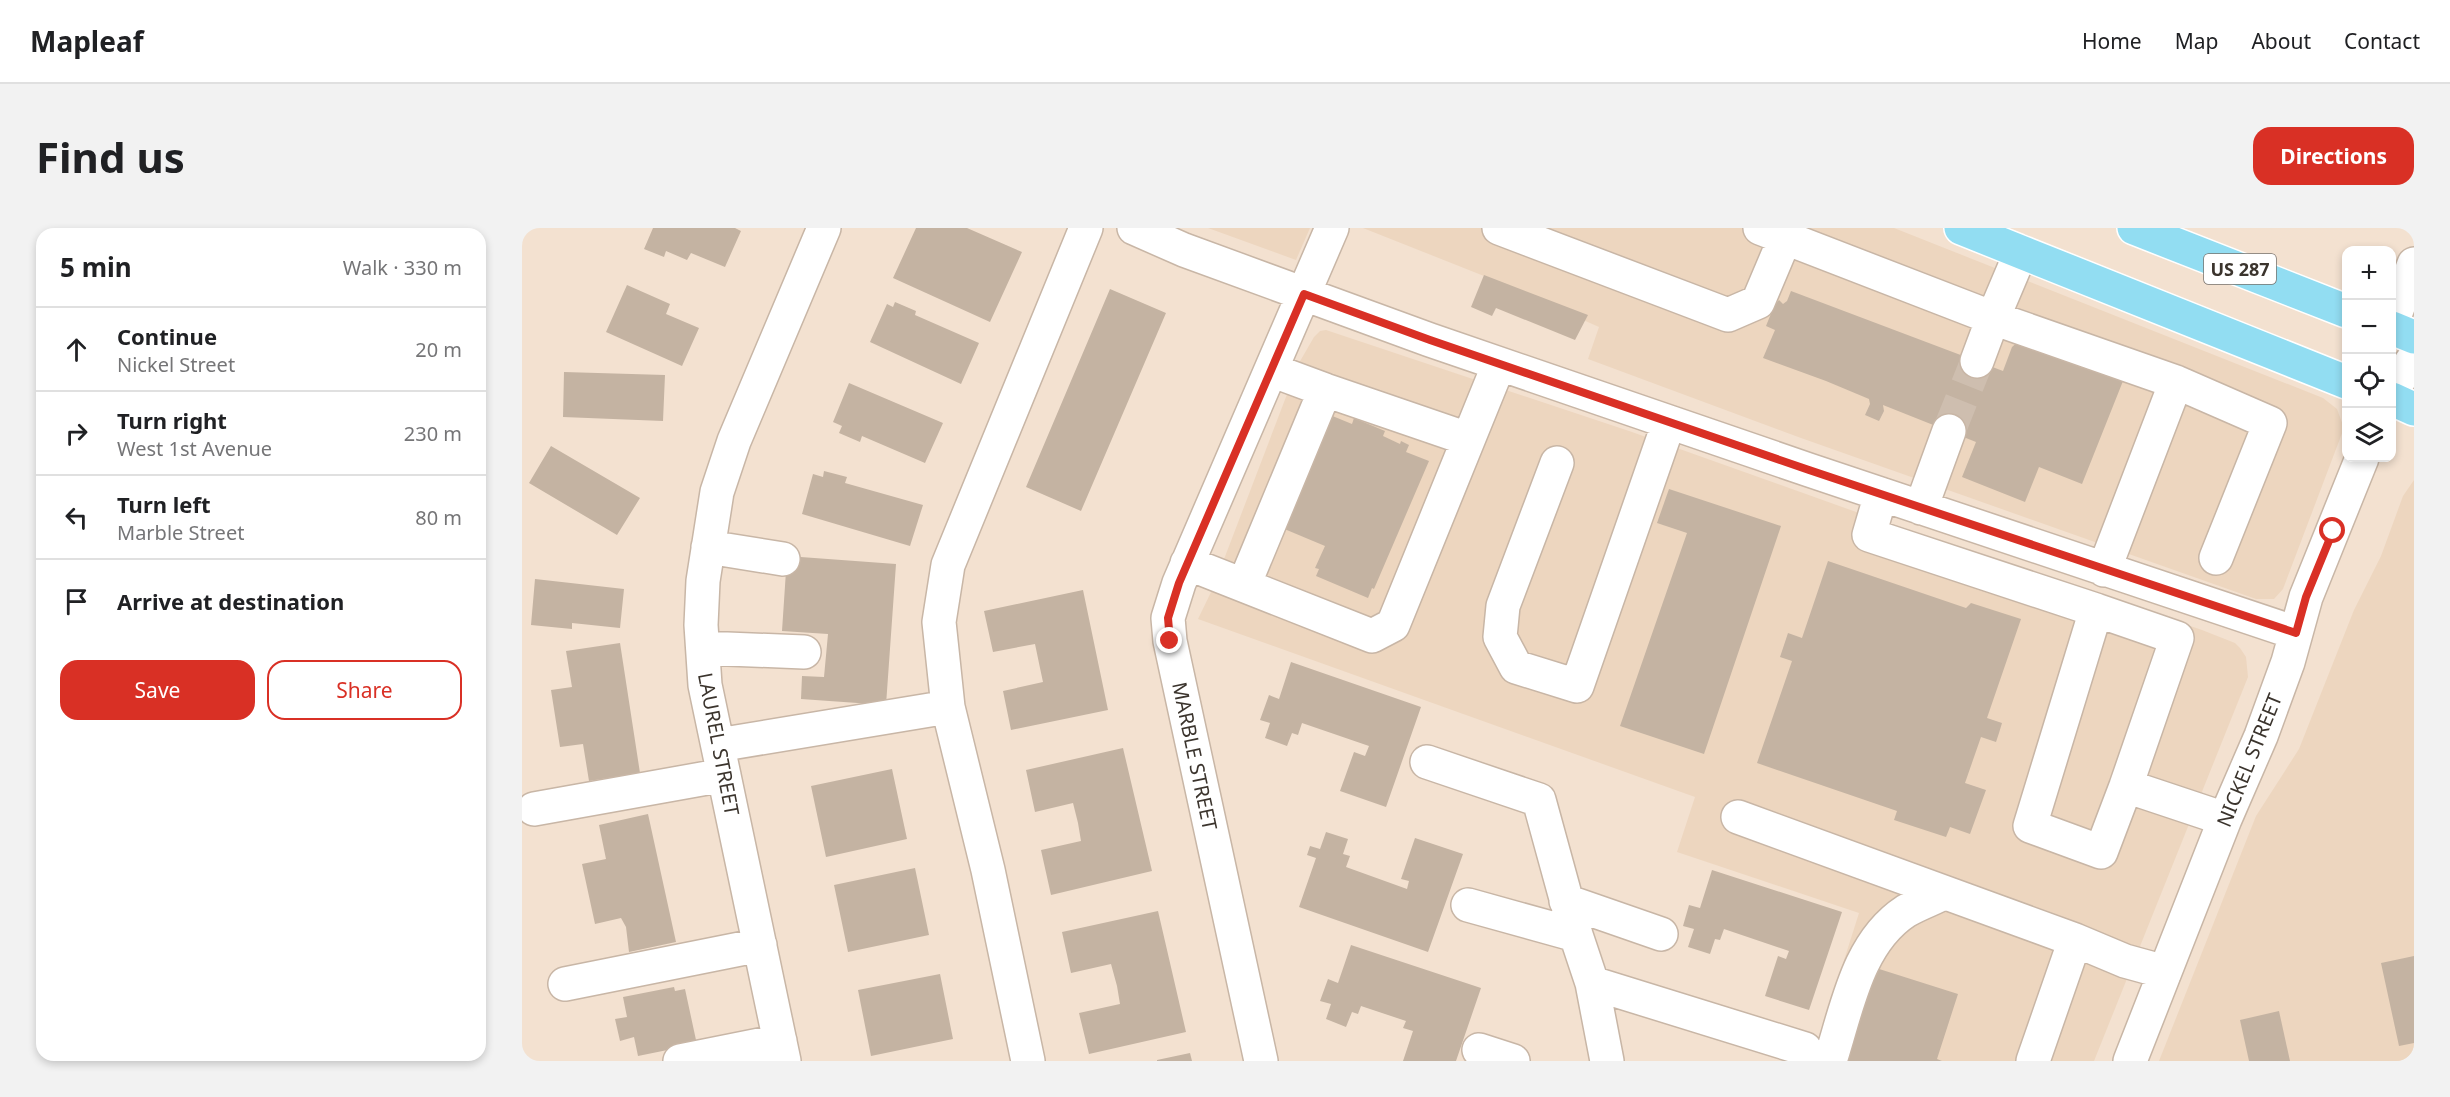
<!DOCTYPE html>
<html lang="en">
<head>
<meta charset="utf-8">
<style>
  :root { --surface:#fff; --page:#f2f2f2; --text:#202124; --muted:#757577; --line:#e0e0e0; --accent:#d93025 }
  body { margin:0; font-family:"Noto Sans",sans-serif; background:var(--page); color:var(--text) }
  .controls { position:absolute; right:18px; top:18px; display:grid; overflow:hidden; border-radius:12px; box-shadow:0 3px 9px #0003 }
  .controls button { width:54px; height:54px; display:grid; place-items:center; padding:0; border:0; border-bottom:2px solid var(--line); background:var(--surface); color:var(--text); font:30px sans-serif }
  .stop { position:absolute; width:18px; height:18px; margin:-14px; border:4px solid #d93025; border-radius:50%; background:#fff }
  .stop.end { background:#d93025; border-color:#fff; box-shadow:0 2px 6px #0008 }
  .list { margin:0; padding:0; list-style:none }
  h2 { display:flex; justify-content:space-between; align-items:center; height:78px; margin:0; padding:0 24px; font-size:26px }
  h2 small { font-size:20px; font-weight:400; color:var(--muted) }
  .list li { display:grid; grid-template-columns:39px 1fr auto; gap:18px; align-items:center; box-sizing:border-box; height:84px; padding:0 24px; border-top:2px solid var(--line) }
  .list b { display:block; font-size:22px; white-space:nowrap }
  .list p { margin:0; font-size:20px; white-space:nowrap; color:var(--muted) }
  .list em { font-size:20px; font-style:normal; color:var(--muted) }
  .actions { display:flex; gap:12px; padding:18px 24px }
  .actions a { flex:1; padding:14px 0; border:2px solid var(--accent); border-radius:18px; text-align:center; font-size:21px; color:var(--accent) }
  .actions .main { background:var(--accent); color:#fff }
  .icon { flex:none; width:33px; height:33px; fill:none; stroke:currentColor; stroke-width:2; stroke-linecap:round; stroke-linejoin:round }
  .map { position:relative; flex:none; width:1892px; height:833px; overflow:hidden; border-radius:18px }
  header { display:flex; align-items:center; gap:36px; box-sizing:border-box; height:84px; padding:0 30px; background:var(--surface); border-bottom:2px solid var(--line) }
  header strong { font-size:28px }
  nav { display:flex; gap:33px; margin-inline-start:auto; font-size:21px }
  .intro { display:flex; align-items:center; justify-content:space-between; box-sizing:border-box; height:144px; padding:0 36px }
  h1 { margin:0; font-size:42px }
  .button { padding:15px 27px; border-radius:18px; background:var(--accent); color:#fff; font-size:21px; font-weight:700 }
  main { display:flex; gap:36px; padding:0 36px }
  aside { flex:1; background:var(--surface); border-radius:18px; box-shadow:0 3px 9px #0003 }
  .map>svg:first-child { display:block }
  .built { fill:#edd6bf }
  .building { fill:#c4b3a2 }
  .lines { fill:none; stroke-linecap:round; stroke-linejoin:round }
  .minor-tunnel { stroke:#cebeaf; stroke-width:33; stroke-dasharray:33 16; stroke-linecap:butt }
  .minor-casing { stroke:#c8b6a6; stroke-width:36 }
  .major-casing { stroke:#fff; stroke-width:36 }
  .minor { stroke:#fff; stroke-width:33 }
  .major { stroke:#92ddf2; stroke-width:33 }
  .route { stroke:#d93025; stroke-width:8 }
  .labels { text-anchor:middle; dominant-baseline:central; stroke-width:6; stroke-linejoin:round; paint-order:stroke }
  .shield { fill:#fff; stroke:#76716c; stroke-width:1.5 }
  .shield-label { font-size:18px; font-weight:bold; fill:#3b342d }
  .street-label { font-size:20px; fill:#3b342d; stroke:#fff }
</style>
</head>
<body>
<header>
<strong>Mapleaf</strong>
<nav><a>Home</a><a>Map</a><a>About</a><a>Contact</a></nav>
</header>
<div class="intro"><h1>Find us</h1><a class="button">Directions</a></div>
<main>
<aside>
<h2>5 min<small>Walk · 330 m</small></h2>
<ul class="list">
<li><svg class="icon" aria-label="ahead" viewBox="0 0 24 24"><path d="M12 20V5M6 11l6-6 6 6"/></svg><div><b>Continue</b><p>Nickel Street</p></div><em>20 m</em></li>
<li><svg class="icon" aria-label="right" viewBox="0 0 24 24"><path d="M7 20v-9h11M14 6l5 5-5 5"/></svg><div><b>Turn right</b><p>West 1st Avenue</p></div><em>230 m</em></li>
<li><svg class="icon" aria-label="left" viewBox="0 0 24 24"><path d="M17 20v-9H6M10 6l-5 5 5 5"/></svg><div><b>Turn left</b><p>Marble Street</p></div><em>80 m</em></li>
<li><svg class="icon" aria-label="arrive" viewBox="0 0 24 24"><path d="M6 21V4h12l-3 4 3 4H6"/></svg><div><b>Arrive at destination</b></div></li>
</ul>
<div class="actions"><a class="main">Save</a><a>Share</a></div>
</aside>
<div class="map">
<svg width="1892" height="833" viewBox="0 0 1892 833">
  <rect width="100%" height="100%" fill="#f3e1d0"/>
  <path class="built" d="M 686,0 L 788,0 L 774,32 Z
    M 841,0 L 1372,0 L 1801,170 L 1815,181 L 1822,200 L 1761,361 L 1752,371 L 1734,371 L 1279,210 L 1066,131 L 1077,99 L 962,48 Z
    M 804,102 L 1110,204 L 1337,285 L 1680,402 L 1713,415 L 1718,420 L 1724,429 L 1726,449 L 1572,833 L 1290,833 L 1337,685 L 1155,624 L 1173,569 L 676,391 L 691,360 L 777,135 L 792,109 L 798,103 Z
    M 1892,252 L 1892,833 L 1637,833 L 1734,588 L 1777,521 L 1832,382 L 1859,328 L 1881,268 Z"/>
  <path class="building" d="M 131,0 L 213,0 L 219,3 L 203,39 L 169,25 L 165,32 L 144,23 L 142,29 L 122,21 Z
    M 394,0 L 445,0 L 500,24 L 468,94 L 371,50 Z
    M 962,47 L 1066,87 L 1053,112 L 974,80 L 970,88 L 949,79 Z
    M 105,57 L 148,76 L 144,86 L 177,100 L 160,138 L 84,104 Z
    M 588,61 L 644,85 L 559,283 L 504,259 Z
    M 1269,63 L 1481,143 L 1490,119 L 1498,112 L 1601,153 L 1560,256 L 1517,239 L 1503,274 L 1440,249 L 1454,214 L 1361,177 L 1362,183 L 1357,193 L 1343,187 L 1348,176 L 1347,171 L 1304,153 L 1241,130 L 1253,102 L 1244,98 L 1252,78 L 1257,72 L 1261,76 L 1265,73 Z
    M 373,74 L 394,83 L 393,87 L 457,115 L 439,156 L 348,114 L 365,76 L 371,79 Z
    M 42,144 L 143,147 L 141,193 L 41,189 Z
    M 327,155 L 421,195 L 403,235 L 340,208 L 338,214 L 317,205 L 320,198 L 311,194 Z
    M 808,187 L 830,196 L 832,190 L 863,203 L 861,208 L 878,216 L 879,213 L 887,217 L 884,224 L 907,233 L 852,361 L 850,360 L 846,370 L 794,348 L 797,341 L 793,340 L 803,318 L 760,300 Z
    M 29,218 L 118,270 L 95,307 L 7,255 Z
    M 302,243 L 325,249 L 323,255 L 401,277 L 388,318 L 280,286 L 291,246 L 301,249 Z
    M 1147,261 L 1259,298 L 1182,526 L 1098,498 L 1165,305 L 1135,295 Z
    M 265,328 L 374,336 L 364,477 L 279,471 L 280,448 L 302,449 L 306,406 L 260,403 Z
    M 1306,333 L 1444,380 L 1449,375 L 1499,391 L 1465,490 L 1480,495 L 1477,505 L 1474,514 L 1459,509 L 1443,555 L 1464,562 L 1448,606 L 1428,599 L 1424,609 L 1372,592 L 1375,583 L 1235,535 L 1270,433 L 1258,429 L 1266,405 L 1280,410 Z
    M 13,351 L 102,361 L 98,400 L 50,395 L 50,401 L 9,397 Z
    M 561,362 L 586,482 L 489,502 L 481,463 L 521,454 L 518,440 L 513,416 L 471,424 L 462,383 Z
    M 98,415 L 118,545 L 67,553 L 61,516 L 38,519 L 29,462 L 50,459 L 44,423 Z
    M 769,434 L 899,479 L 864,579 L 818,563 L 832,524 L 843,528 L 847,518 L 780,495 L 776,507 L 770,505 L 765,518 L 743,510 L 748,495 L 738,492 L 747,467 L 757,471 Z
    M 601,520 L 630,643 L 529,667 L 519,622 L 559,613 L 556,595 L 551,575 L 513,584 L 504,542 Z
    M 370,541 L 385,611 L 304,629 L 289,558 Z
    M 126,586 L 154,714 L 107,724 L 104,699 L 99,690 L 73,696 L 60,636 L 84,631 L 77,597 Z
    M 804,604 L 826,611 L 821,626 L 828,628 L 824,639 L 885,661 L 887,653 L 879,651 L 893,610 L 941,626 L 906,724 L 777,679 L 794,630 L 785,627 L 788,618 L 798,621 Z
    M 393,640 L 407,707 L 326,724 L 312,657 Z
    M 1190,642 L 1320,684 L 1287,782 L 1243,768 L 1256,728 L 1264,731 L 1267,723 L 1202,701 L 1198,712 L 1193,711 L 1188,726 L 1166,719 L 1172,701 L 1161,698 L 1167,677 L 1178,680 Z
    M 636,683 L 664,804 L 567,826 L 557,785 L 598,776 L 595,758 L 589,736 L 549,745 L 540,704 Z
    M 829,717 L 959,760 L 934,833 L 881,833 L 891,803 L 881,800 L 884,793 L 839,778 L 836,786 L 830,784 L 824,799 L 804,791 L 809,776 L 798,773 L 806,751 L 816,755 Z
    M 1892,728 L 1892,815 L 1877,818 L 1859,735 Z
    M 1354,740 L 1436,766 L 1415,831 L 1420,833 L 1324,833 Z
    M 418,746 L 431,811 L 349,828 L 336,762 Z
    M 152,759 L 153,763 L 163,761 L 174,812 L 164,815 L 165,818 L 116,828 L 112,809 L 98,813 L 93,791 L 105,789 L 101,769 Z
    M 1757,783 L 1768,833 L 1727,833 L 1718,792 Z
    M 668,825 L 670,833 L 635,833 L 635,832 Z"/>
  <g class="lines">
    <path class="minor-tunnel" d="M 1427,203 L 1455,133"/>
    <defs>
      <path id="minor" d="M 612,0 L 662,22 L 908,112 L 1287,242 L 1774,405
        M 977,0 L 1206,87 L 1236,74 L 1263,10
        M 1238,0 L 1471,90 L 1455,133
        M 1499,24 L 1471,90 L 1654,154
        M 1870,95 L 1892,36
        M 749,142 L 803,162
        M 1870,162 L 1892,130
        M 1035,235 L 981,378 L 978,409 L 994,439 L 1055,458 L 1147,194
        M 1359,266 L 1347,307 L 1574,382
        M 1399,280 L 1427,203
        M 186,319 L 261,331
        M 665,335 L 850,408 L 871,397 L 977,136
        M 1582,342 L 1654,154 L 1748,195 L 1694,330
        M 722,357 L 803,162 L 946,211
        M 181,420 L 282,424
        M 196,517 L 426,479
        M 905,534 L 1017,572 L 1054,707 L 1070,755 L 1085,833
        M 1604,558 L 1655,410 L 1574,382 L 1508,598 L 1579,624 L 1604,558 L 1703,591
        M 12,581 L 202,547
        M 1216,589 L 1553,712
        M 1044,673 L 1139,706
        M 946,677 L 1054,707
        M 1070,755 L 1283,821 L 1280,833
        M 43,756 L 238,717
        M 957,822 L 991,833
        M 158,833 L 258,813
        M 262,833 L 183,457 L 179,397 L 181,353 L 195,264 L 212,213 L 302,0
        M 506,833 L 466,642 L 426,479 L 417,394 L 426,337 L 564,0
        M 739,833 L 648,413 L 646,390 L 657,355 L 810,0
        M 1308,833 C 1325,781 1335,715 1384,683 C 1396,676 1410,671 1422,665
        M 1511,833 L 1553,712 L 1603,733 L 1643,744
        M 1608,833 L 1703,591 L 1739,508 L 1766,434 L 1784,369 L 1840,230"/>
      <path id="major" d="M 1439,0 L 1824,154
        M 1612,0 L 1824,83
        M 1870,100 L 1892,109
        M 1870,171 L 1892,181"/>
    </defs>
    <use href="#minor" class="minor-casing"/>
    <use href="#major" class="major-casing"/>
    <use href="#minor" class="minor"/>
    <use href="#major" class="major"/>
  </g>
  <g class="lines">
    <path class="route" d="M 648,413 L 646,390 L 657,355 L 782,66 L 908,112 L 1287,242 L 1774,405 L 1784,369 L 1811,303"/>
  </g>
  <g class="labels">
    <rect class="shield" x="1682" y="26" width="72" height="30" rx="4.5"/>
    <g class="shield-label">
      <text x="1718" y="41">US 287</text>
    </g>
    <g class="street-label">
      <text transform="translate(197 516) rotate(79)">LAUREL STREET</text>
      <text transform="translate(673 528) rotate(78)">MARBLE STREET</text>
      <text transform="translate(1727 532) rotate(-68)">NICKEL STREET</text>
    </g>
  </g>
</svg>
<div class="controls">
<button>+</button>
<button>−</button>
<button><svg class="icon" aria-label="locate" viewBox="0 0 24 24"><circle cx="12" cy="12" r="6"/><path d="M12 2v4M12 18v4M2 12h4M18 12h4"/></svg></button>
<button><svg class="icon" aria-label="layers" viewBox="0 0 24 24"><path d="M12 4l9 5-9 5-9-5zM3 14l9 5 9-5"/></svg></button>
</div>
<div class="stop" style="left:1811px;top:303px"></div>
<div class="stop end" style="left:648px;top:413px"></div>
</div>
</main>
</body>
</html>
